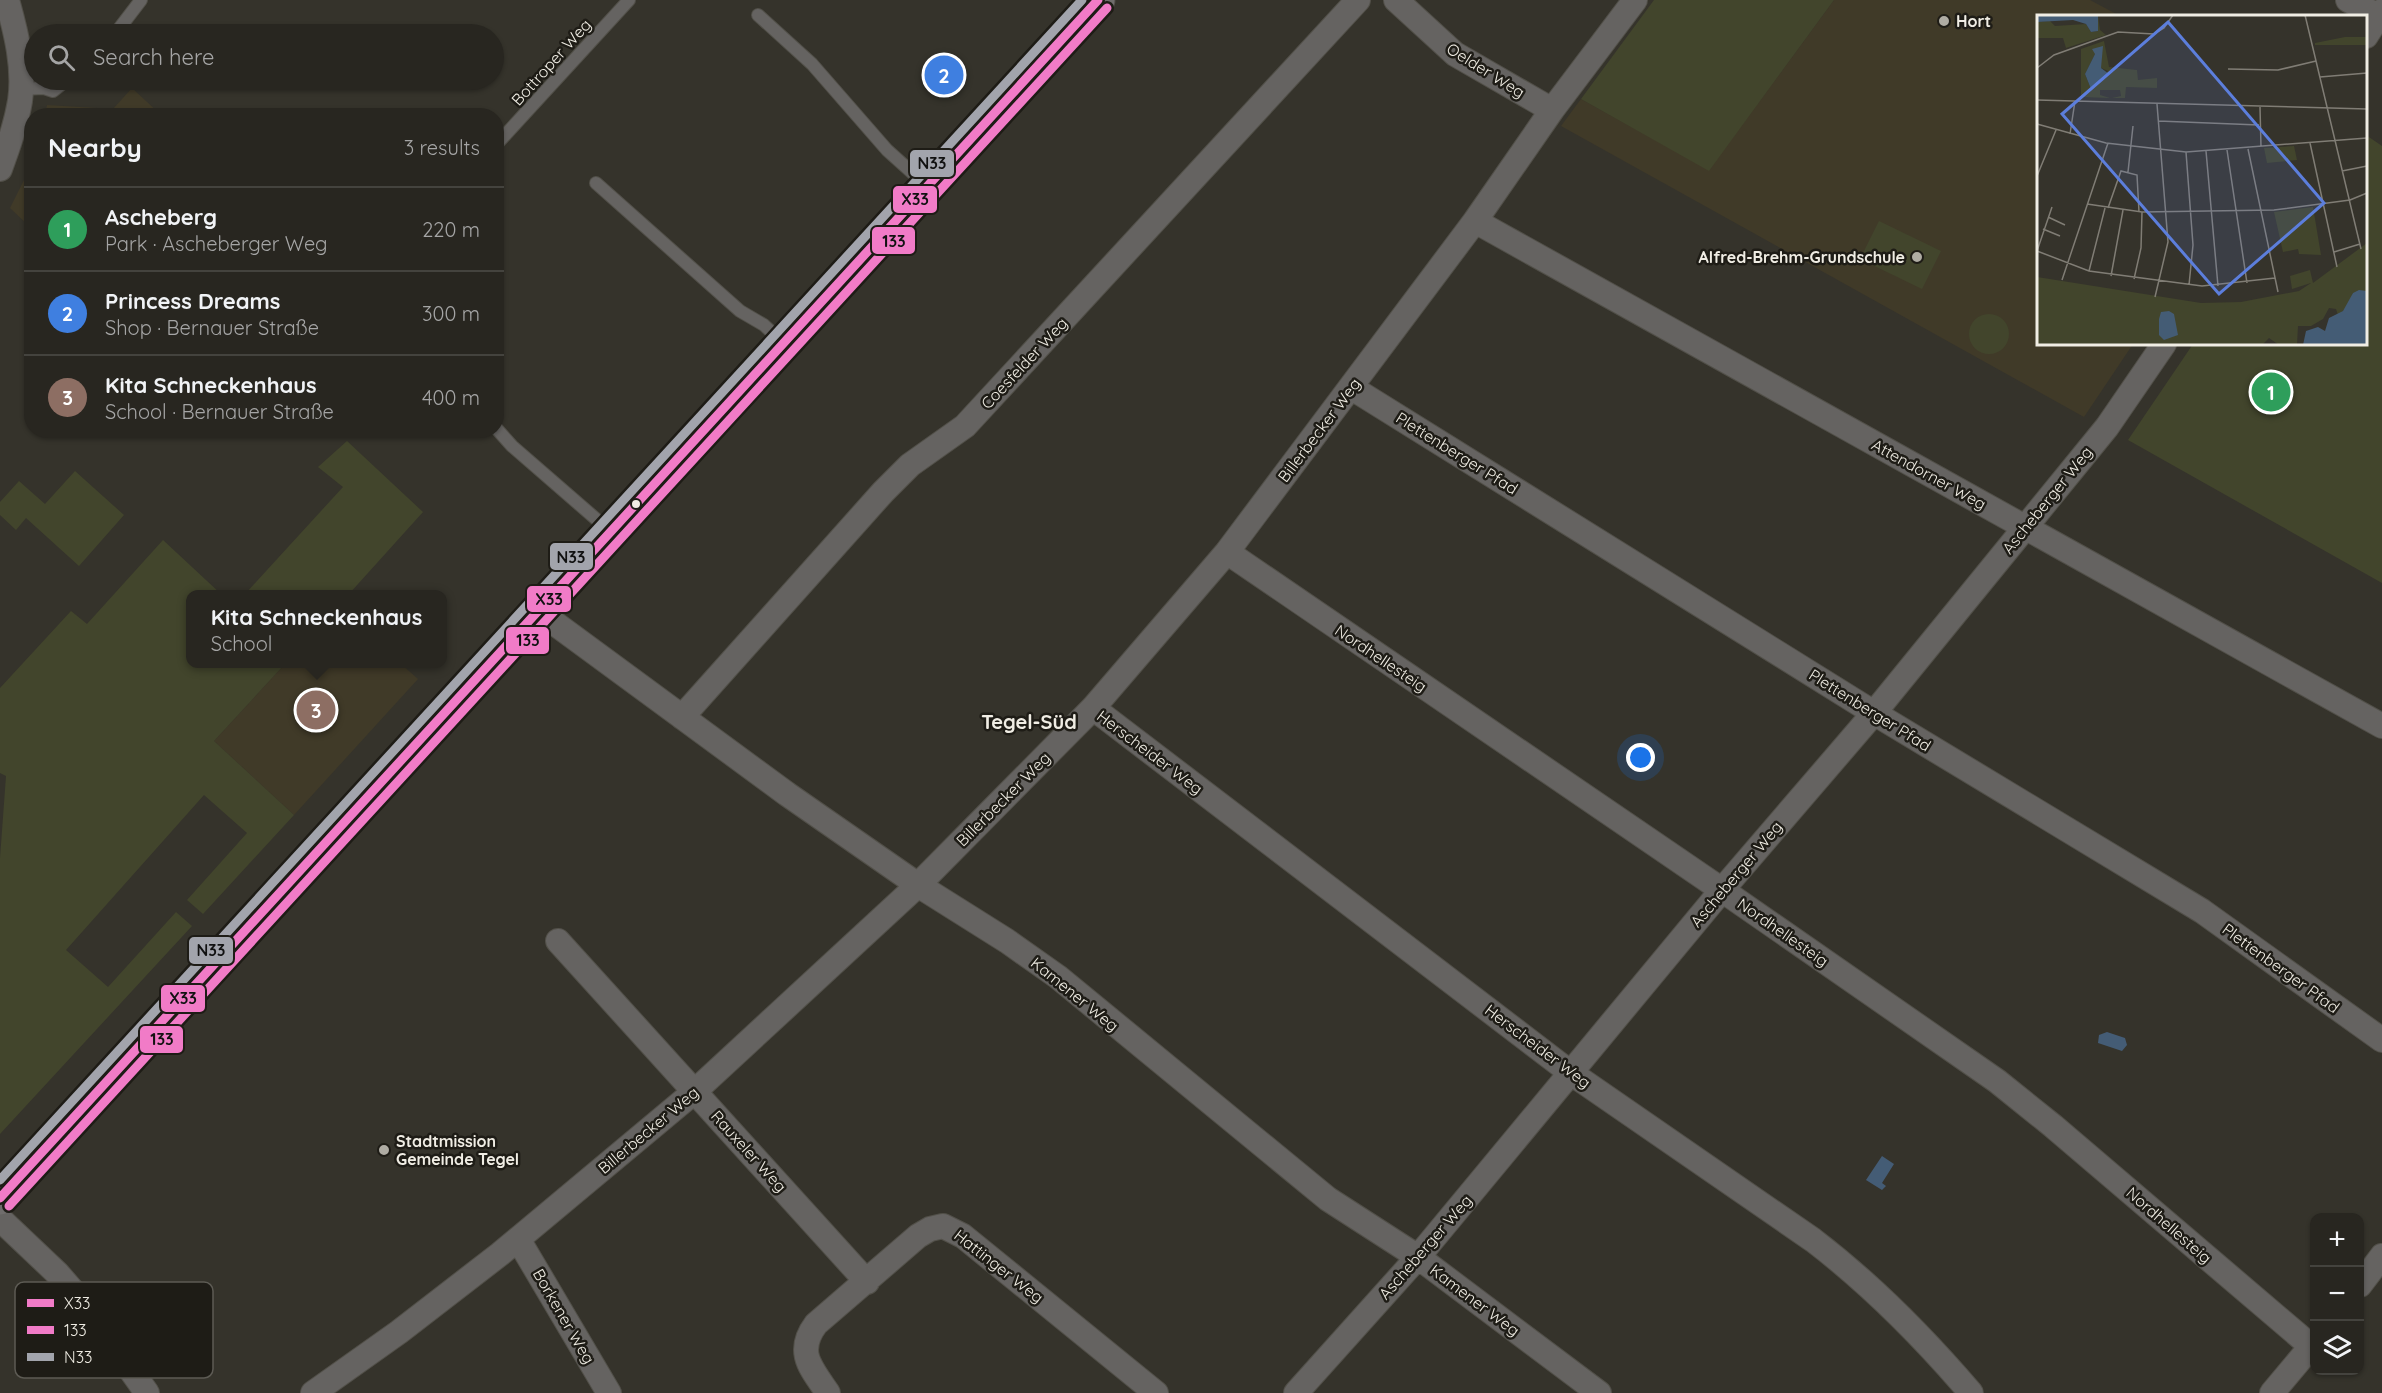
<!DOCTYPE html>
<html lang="en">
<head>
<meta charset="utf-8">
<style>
  :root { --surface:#282620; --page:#34322d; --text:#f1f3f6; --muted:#a5a5a5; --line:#44433e; --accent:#8bbbb9 }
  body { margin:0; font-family:Quicksand,sans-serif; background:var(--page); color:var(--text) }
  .controls { position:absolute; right:18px; bottom:18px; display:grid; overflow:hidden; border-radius:12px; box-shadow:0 2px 4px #0004 }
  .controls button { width:54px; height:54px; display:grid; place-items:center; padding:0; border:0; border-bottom:2px solid var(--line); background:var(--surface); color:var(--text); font:30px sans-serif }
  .you { position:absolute; left:1641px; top:758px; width:21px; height:21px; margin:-15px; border:4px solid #fff; border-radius:50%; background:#1a73e8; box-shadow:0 0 0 9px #1a73e833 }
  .badge { display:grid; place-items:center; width:39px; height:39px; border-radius:50%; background:var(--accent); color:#fff; font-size:20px; font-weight:700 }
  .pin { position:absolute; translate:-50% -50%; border:3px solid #fff; box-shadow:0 2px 6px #0006 }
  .popup { position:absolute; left:186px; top:590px; width:261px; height:78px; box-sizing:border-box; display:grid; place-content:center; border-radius:12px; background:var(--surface); filter:drop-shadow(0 2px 4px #0005); font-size:20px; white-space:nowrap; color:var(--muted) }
  .popup b { font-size:22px; color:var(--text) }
  .popup::after { content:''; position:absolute; left:50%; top:100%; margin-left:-12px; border:12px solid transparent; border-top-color:var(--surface) }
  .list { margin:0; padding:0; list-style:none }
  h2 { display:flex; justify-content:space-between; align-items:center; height:78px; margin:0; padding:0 24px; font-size:26px }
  h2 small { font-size:20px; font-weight:400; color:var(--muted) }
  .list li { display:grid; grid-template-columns:39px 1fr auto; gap:18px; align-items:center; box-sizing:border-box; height:84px; padding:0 24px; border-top:2px solid var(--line) }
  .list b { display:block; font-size:22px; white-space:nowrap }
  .list p { margin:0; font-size:20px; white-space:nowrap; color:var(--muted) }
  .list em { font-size:20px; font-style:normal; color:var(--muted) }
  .icon { flex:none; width:33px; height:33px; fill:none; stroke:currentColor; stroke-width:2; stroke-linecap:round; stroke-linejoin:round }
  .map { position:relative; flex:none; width:2382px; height:1393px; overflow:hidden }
  .search { position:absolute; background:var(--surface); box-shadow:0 2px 4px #0004; left:24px; top:24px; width:480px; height:66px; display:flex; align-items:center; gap:15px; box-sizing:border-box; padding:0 21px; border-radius:33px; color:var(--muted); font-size:22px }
  .panel { position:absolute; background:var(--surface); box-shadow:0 2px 4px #0004; left:24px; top:108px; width:480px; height:330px; border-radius:24px }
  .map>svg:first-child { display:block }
  .built { fill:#403a28 }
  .green { fill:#42452c }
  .water { fill:#445c75 }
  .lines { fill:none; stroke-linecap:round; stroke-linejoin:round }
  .lane-casing { stroke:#525049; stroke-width:14 }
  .street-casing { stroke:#525049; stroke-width:26 }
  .secondary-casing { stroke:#525049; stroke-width:35 }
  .lane { stroke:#656361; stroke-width:12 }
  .street { stroke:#656361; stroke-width:24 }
  .secondary { stroke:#706d6c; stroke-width:33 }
  .bus-1-casing { stroke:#1e1c16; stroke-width:14 }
  .bus-2-casing { stroke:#1e1c16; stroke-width:14 }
  .bus-3-casing { stroke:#1e1c16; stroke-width:14 }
  .bus-1 { stroke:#f17bc7; stroke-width:9 }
  .bus-2 { stroke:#f17bc7; stroke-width:9 }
  .bus-3 { stroke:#a2a4ac; stroke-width:9 }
  .poi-dot { fill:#afaca3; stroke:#1e1c16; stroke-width:2 }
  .bus-dot { fill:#f0ede4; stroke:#1e1c16; stroke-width:2 }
  .labels { text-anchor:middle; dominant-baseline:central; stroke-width:5; stroke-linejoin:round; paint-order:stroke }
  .poi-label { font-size:16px; font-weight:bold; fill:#f0ede4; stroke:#1e1c16; text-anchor:start }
  .street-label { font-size:16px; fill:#f0ede4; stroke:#1e1c16 }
  .quarter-label { font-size:20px; font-weight:bold; fill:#f0ede4; stroke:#1e1c16 }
  .inset-road { fill:none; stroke:#807d75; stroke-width:1.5 }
  .view { fill:#5c7edc; fill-opacity:0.15; stroke:#5c7edc; stroke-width:3 }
  .inset-edge { fill:none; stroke:#f0ede4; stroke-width:3 }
  .key { fill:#1e1c16; stroke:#5d5b54; stroke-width:1.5 }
  .key-label { font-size:16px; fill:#f0ede4 }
  .line-badge { stroke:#1e1c16; stroke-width:2 }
  .pale-badge-label { font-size:16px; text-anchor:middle; font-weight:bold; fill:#111 }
</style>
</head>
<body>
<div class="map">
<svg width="2382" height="1393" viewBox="0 0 2382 1393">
  <rect width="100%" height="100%" fill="#35332b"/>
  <path class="built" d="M 1834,0 L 2090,0 L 2120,16 L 2038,16 L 2038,344 L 2133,344 L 2084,417 L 1561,126 L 1581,99 L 1709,170 Z
    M 132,88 L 161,115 L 45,115 L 47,105 L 113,109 Z
    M 31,166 L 31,228 L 10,208 Z
    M 285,664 L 401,664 L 418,679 L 294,815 L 214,741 Z"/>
  <path class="green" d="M 1654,0 L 1834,0 L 1709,171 L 1581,99 Z
    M 2366,135 L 2382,146 L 2382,583 L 2128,440 L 2193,344 L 2366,344 Z
    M 1879,221 L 1941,251 L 1922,289 L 1860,259 Z
    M1969 334a20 20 0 1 1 40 0a20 20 0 1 1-40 0Z
    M 347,441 L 423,512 L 349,594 L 245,594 L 343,487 L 318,467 Z
    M 75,471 L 124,515 L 79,566 L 26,518 L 16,530 L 0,515 L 0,502 L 19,481 L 45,504 Z
    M 163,540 L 221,594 L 190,594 L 190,664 L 285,664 L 214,741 L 294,815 L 203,914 L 187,900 L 247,833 L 204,795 L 66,950 L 108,987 L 176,912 L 192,926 L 0,1134 L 0,858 L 6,776 L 0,773 L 0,688 L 71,611 L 87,624 Z"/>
  <path class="water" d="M 2107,1032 L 2125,1038 L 2127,1045 L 2122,1051 L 2098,1043 L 2099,1035 Z
    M 1882,1156 L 1894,1164 L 1882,1183 L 1886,1186 L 1882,1190 L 1866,1180 Z"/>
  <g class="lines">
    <defs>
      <path id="lane" d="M 758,15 L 812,64 L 887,150 L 927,186
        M 115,34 L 141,0
        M 20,89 L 44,88 L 53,91 L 67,80
        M 496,145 L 629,0
        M 596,183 L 740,311 L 764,325 L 782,342
        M 496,428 L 512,446 L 611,532"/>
      <path id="street" d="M 1396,0 L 1455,54 L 1552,110
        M 2348,0 L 2382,18
        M 2366,36 L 2382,11
        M 0,169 C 8,147 16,125 20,101 C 25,68 16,32 7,0
        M 1475,221 L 2382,726
        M 1352,388 L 1874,713 L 2202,911 L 2382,1040
        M 1227,552 L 1722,890 L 1997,1081 L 2053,1126 L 2312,1347
        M 538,611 L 787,794 L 918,885 L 1007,941 L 1058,977 L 1328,1199 L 1418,1257 L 1599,1393
        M 1093,708 L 1571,1073 L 1813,1240 C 1872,1285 1923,1337 1971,1393
        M 682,717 L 883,492 L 910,465 L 965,426 L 1358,0
        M 558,941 L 867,1282
        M 0,1219 L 58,1274 L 84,1304 L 147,1393
        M 518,1239 L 609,1393
        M 2360,1285 L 2382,1256
        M 313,1393 L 399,1332 L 500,1254 L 694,1092 L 918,885 L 1093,708 L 1227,552 L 1475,221 L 1552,110 L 1635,0
        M 828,1393 C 811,1368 795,1352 816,1324 L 918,1236 L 930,1229 L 943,1226 L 963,1236 L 1156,1393
        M 1296,1393 L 1418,1257 L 1722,890 L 1874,713 L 2107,427 L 2164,344
        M 2272,1393 L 2314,1343"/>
      <path id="secondary" d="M 0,1198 L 1098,0"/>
    </defs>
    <use href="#lane" class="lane-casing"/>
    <use href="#street" class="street-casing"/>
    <use href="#secondary" class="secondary-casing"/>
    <use href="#lane" class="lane"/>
    <use href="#street" class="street"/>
    <use href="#secondary" class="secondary"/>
    <defs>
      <path id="bus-1" d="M 0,1198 L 1098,0"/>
      <path id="bus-2" d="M 9,1206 L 1107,8"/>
      <path id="bus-3" d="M 0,1180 L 1082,0"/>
    </defs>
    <use href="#bus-1" class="bus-1-casing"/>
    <use href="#bus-2" class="bus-2-casing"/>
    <use href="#bus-3" class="bus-3-casing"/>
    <use href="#bus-1" class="bus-1"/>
    <use href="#bus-2" class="bus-2"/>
    <use href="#bus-3" class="bus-3"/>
  </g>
  <g class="poi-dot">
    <circle cx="1944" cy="21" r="6"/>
    <circle cx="1917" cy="257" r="6"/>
    <circle cx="384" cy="1150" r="6"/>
  </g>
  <circle class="bus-dot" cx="636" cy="504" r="5"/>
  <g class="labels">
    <g class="poi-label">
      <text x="1956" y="21">Hort</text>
      <text x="1905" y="257" text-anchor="end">Alfred-Brehm-Grundschule</text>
      <text x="396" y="1141">Stadtmission<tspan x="396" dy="18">Gemeinde Tegel</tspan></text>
    </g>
    <g class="street-label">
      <text transform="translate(551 62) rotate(-48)">Bottroper Weg</text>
      <text transform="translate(1486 70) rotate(32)">Oelder Weg</text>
      <text transform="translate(1024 363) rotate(-47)">Coesfelder Weg</text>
      <text transform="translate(1319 430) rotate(-53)">Billerbecker Weg</text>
      <text transform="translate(1457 453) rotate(32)">Plettenberger Pfad</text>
      <text transform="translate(1929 474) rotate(29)">Attendorner Weg</text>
      <text transform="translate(2047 500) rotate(-51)">Ascheberger Weg</text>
      <text transform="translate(1381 658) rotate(34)">Nordhellesteig</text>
      <text transform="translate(1870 710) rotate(32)">Plettenberger Pfad</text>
      <text transform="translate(1150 752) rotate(37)">Herscheider Weg</text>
      <text transform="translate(1003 799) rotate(-45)">Billerbecker Weg</text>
      <text transform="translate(1736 874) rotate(-50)">Ascheberger Weg</text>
      <text transform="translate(1783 932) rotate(35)">Nordhellesteig</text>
      <text transform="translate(2281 968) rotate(36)">Plettenberger Pfad</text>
      <text transform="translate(1075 994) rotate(39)">Kamener Weg</text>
      <text transform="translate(1538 1046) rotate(37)">Herscheider Weg</text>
      <text transform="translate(648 1130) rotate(-40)">Billerbecker Weg</text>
      <text transform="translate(749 1151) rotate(48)">Rauxeler Weg</text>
      <text transform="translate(2169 1225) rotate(41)">Nordhellesteig</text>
      <text transform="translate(1425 1247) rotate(-49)">Ascheberger Weg</text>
      <text transform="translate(999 1266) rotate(38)">Hattinger Weg</text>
      <text transform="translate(1475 1300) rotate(37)">Kamener Weg</text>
      <text transform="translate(564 1316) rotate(60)">Borkener Weg</text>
    </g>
    <g class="quarter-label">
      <text x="1029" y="721">Tegel-Süd</text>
    </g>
  </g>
  <g transform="translate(2037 15)">
    <rect width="330" height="330" fill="#35332b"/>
    <path d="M 61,0 L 63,15 L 69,20 L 29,33 L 26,23 L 0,23 L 0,7 L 13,6 L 18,11 L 49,9 L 54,17 L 61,16 ZM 308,22 L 330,22 L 330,30 L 278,30 L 278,28 ZM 67,26 L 72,52 L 100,55 L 101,65 L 120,63 L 120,73 L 89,72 L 88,83 L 75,83 L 84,81 L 83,75 L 63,75 L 63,80 L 73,83 L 44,82 L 44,34 ZM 58,39 L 64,53 L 71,56 L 54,74 L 48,59 ZM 257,131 L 260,145 L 230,148 L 227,133 ZM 276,192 L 284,240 L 262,239 L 261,234 L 246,237 L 237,197 ZM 330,228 L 330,276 L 316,278 L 310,293 L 301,300 L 299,294 L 292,293 L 286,304 L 274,311 L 261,311 L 260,330 L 242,330 L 232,323 L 225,330 L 0,330 L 0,262 L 164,288 L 204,287 L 262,276 L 274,268 L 255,274 L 253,261 L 273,255 L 276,268 Z" fill="#42452c" fill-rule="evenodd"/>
    <path d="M 0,0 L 61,0 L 61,16 L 54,17 L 49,9 L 36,5 L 0,7 ZM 66,31 L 64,53 L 72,59 L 54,74 L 48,59 L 58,39 L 55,34 ZM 322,275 L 330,276 L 330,330 L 266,330 L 269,316 L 281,312 L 288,316 L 292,303 L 306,296 L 316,278 ZM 132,296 L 137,299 L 141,320 L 127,325 L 122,320 L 122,304 L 124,297 Z" fill="#445c75"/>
    <path class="inset-road" d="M 268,0 L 324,234M 0,53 L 17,40 L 81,17 L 117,19 L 127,13 L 136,0M 191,54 L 241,55 L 279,46M 283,62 L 330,58M 0,85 L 330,94M 223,92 L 224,132M 121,106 L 222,110M 0,109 L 69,128 L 149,137 L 330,123M 33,119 L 38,86M 273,128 L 300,252M 211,134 L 241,277M 190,135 L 210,268M 169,136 L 181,271M 149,137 L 156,230 L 152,270M 305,156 L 330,151M 91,157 L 96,111M 0,161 L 19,115M 50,189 L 105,197 L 237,195 L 313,185 L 330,178M 15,192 L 0,236 L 52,256 L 165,271 L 238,263M 71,193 L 84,156 L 100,160 L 102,197M 11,202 L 28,210M 6,214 L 23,221M 297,237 L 323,229M 52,256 L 68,193M 74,261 L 86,195M 97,264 L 104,233 L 105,197M 25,265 L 71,128M 118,282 L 131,227 L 120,89"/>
    <path class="view" d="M 131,7 L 287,188 L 182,279 L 25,99 Z"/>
    <rect width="330" height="330" class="inset-edge"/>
  </g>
  <rect x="15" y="1282" width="198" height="96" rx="9" class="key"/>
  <rect x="27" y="1299" width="27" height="8" fill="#f17bc7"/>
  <rect x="27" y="1326" width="27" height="8" fill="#f17bc7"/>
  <rect x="27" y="1353" width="27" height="8" fill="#a2a4ac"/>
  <g class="key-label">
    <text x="64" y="1309">X33</text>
    <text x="64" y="1336">133</text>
    <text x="64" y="1363">N33</text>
  </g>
  <g class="line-badge">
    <rect x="909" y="149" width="46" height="29" rx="6" fill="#a2a4ac"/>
    <rect x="892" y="185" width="46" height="29" rx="6" fill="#f17bc7"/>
    <rect x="871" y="226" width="45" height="29" rx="6" fill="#f17bc7"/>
    <rect x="549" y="542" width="45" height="29" rx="6" fill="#a2a4ac"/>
    <rect x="526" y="585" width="46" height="28" rx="6" fill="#f17bc7"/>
    <rect x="505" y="626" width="45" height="29" rx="6" fill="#f17bc7"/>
    <rect x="188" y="936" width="46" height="29" rx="6" fill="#a2a4ac"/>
    <rect x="160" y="984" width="46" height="29" rx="6" fill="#f17bc7"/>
    <rect x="139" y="1025" width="45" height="29" rx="6" fill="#f17bc7"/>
  </g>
  <g class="pale-badge-label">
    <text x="932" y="169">N33</text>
    <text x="915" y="205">X33</text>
    <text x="894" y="247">133</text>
    <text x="571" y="563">N33</text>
    <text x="549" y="605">X33</text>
    <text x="528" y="646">133</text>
    <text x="211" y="956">N33</text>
    <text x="183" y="1004">X33</text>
    <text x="162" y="1045">133</text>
  </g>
</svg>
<div class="controls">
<button>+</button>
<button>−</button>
<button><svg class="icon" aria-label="layers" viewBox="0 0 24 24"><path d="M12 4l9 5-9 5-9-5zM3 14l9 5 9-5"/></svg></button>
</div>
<div class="you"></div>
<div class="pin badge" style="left:2271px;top:392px;background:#2e9e5b">1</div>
<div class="pin badge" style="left:944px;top:75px;background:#3f7fe0">2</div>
<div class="pin badge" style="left:316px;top:710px;background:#8d6e63">3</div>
<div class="popup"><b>Kita Schneckenhaus</b>School</div>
<div class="search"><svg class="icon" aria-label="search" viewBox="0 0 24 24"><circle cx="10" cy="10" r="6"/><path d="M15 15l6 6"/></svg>Search here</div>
<section class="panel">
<h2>Nearby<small>3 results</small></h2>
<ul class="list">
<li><span class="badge" style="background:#2e9e5b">1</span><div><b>Ascheberg</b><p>Park · Ascheberger Weg</p></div><em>220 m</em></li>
<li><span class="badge" style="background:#3f7fe0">2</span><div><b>Princess Dreams</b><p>Shop · Bernauer Straße</p></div><em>300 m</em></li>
<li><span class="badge" style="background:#8d6e63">3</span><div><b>Kita Schneckenhaus</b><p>School · Bernauer Straße</p></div><em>400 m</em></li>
</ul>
</section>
</div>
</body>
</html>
